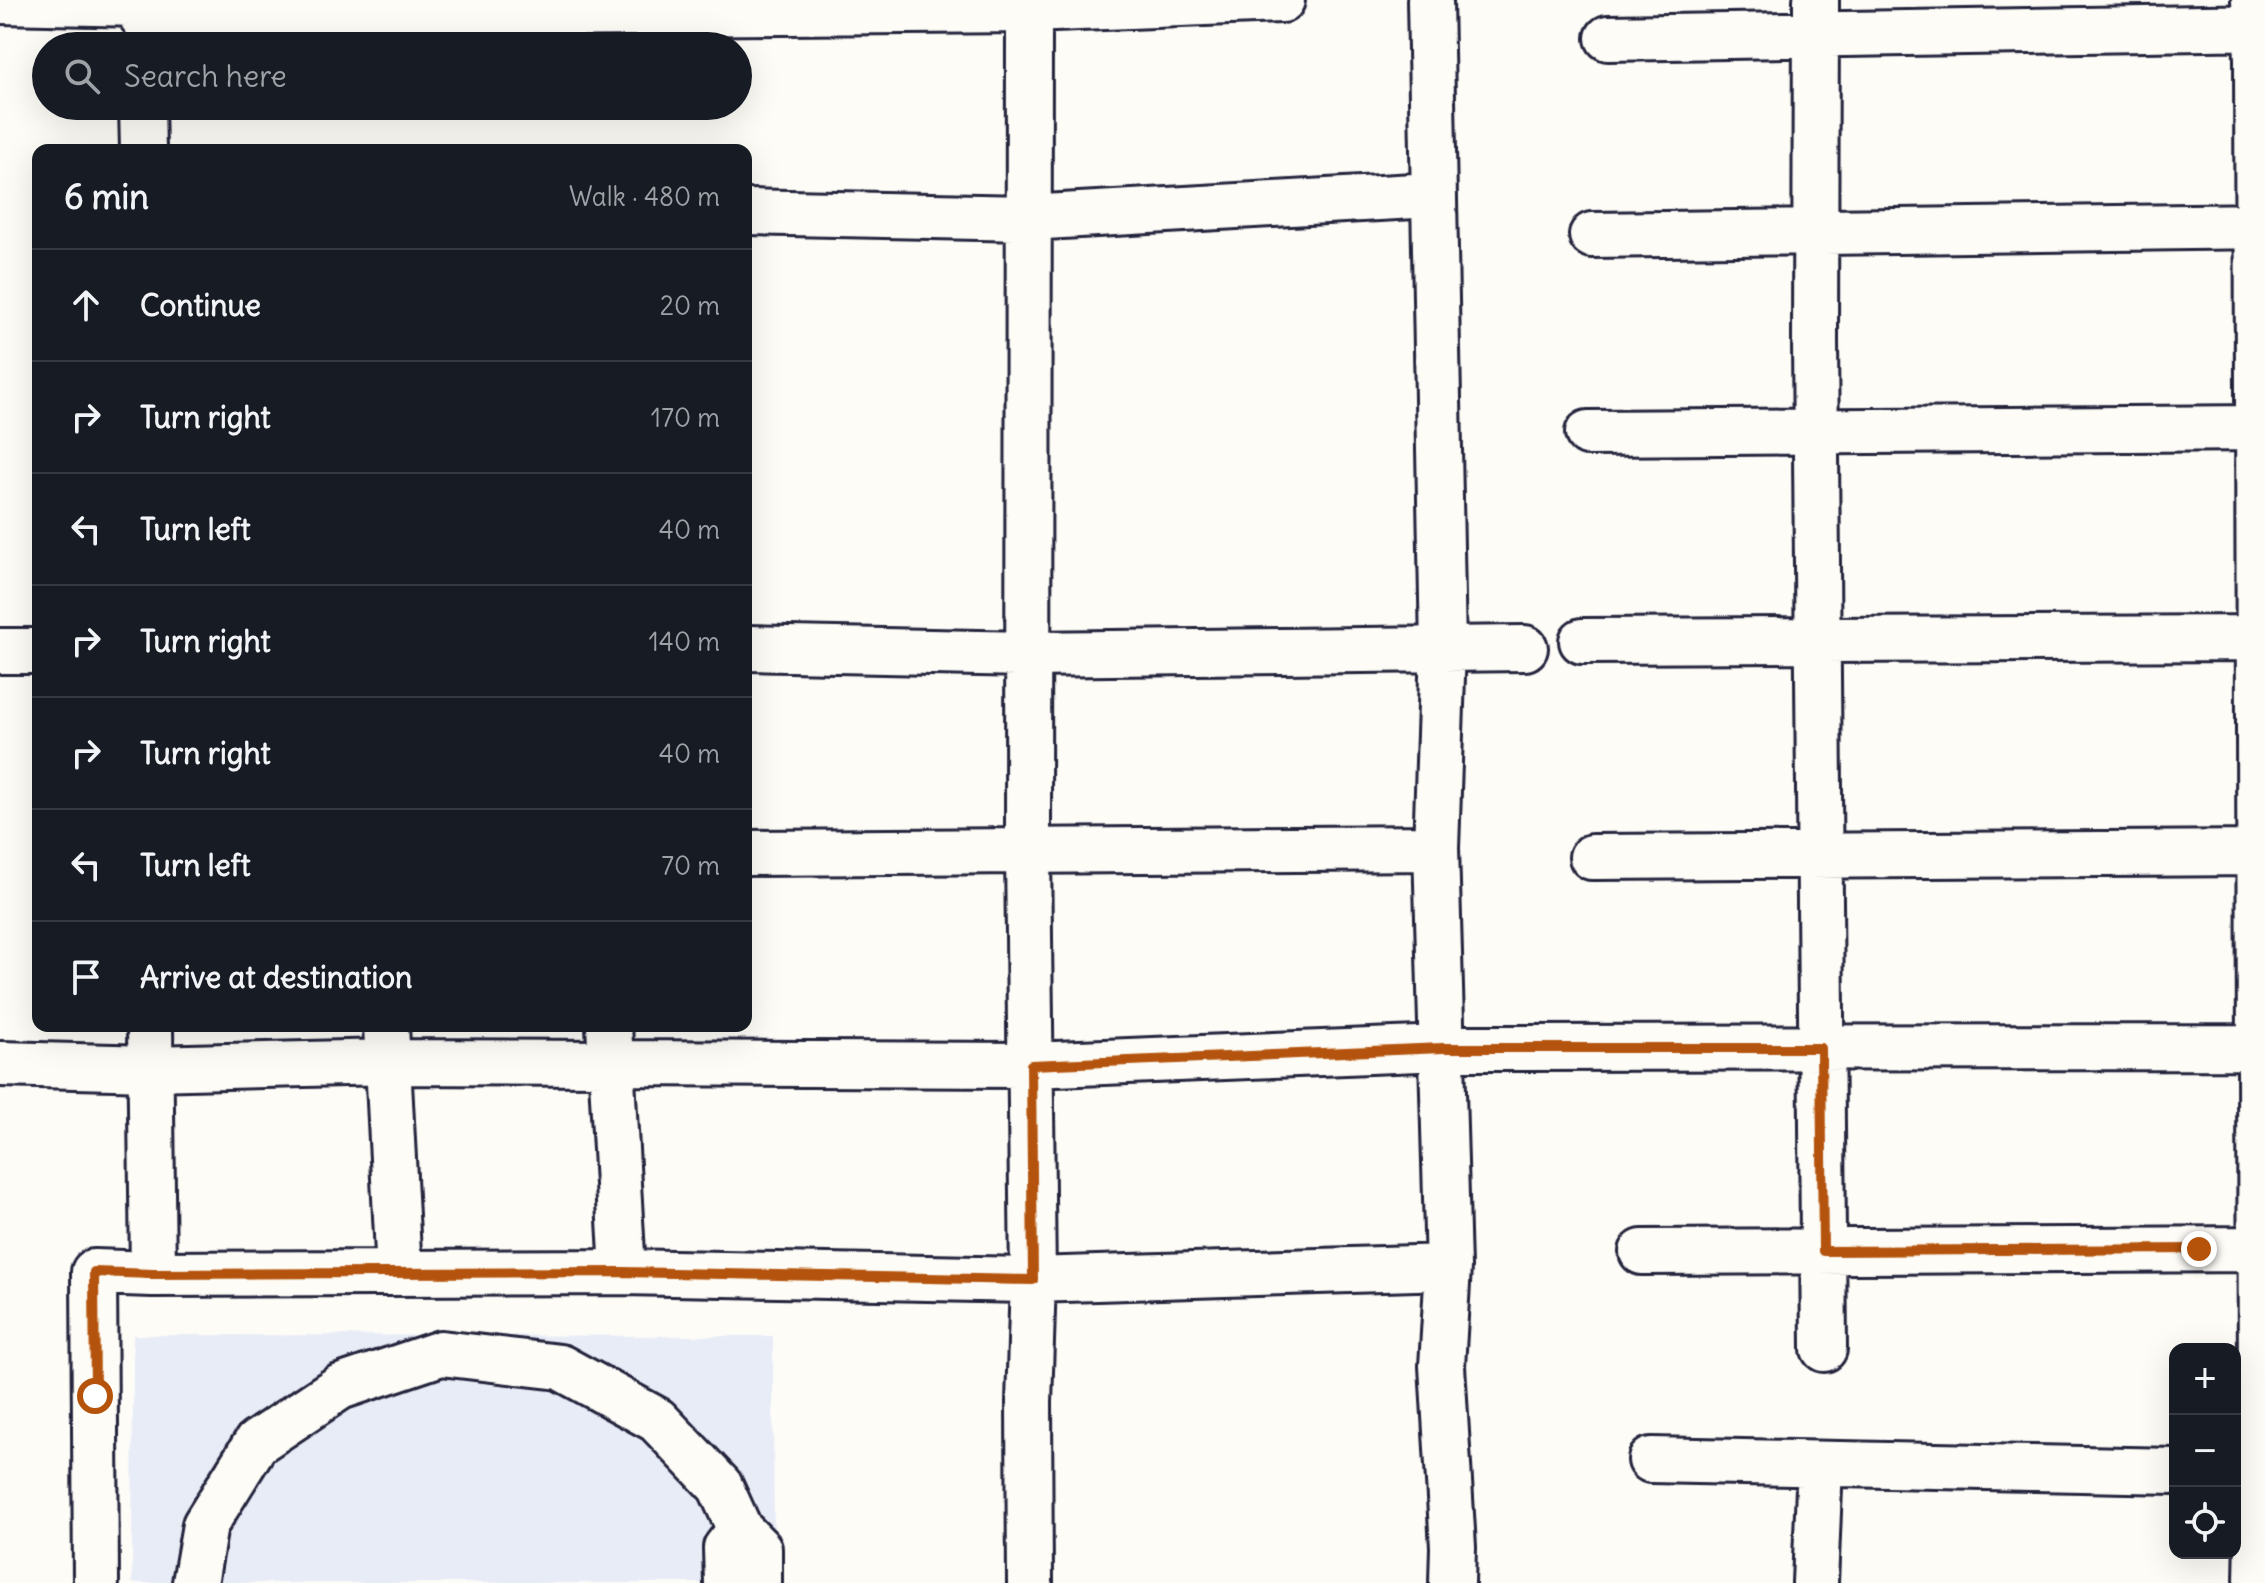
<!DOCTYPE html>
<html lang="en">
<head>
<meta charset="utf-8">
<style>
  :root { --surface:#171b24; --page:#242831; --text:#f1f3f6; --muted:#9ea1a6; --line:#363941 }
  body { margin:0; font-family:Delius,sans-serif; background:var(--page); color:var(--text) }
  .controls { position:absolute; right:24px; bottom:24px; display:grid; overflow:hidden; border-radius:16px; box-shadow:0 8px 32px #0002 }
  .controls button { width:72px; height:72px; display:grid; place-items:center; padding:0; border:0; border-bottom:2px solid var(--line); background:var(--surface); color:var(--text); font:40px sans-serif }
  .stop { position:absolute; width:24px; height:24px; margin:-18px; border:6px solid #b45309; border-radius:50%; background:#fff }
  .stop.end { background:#b45309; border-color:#fff; box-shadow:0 2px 8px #0008 }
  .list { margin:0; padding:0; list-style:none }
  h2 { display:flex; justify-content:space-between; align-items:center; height:104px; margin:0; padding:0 32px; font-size:34px }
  h2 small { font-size:26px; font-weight:400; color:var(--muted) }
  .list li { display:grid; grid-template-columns:52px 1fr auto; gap:24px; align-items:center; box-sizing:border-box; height:112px; padding:0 32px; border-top:2px solid var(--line) }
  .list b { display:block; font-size:30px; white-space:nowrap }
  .list em { font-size:26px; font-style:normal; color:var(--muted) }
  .icon { flex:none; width:44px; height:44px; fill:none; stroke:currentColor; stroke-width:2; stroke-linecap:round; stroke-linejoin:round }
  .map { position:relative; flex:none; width:2265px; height:1583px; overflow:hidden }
  .search { position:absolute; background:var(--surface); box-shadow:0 8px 32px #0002; left:32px; top:32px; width:720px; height:88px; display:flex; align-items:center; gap:20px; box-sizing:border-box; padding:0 28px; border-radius:44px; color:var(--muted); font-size:30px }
  .panel { position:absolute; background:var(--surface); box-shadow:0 8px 32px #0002; left:32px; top:144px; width:720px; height:888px; border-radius:16px }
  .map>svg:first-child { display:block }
  .built { fill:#e8ecf7 }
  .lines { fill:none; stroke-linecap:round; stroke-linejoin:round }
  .minor-casing { stroke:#22223b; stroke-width:50 }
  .minor { stroke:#fdfcf7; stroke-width:44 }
  .route { stroke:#b45309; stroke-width:10 }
</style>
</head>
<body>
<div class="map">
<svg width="2265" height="1583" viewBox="0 0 2265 1583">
  <rect width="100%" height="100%" fill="#fdfcf7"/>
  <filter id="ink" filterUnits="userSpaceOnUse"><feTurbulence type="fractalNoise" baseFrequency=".0125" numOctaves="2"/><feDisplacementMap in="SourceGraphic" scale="16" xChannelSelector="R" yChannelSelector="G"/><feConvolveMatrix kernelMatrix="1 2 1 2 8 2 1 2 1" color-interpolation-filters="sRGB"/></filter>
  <g filter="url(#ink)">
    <path class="built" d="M 133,1335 L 773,1336 L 774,1583 L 132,1583 Z"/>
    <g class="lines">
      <defs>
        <path id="minor" d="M 1028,0 L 1029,10 L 1282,0
          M 1430,0 L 1443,648 L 1436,848
          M 1816,0 L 1815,341 L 1824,1349
          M 2254,0 L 2257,58 L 2261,1394 L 2257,1583
          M 0,1 L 142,4
          M 142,17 L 1029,10 L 1028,851 L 1033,1280 L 1029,1402 L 1030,1583
          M 1608,38 L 2265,27
          M 142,106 L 143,150
          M 746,212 L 1027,218 L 1432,195
          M 1592,235 L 2265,226
          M 1588,433 L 2265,428
          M 1582,641 L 2265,638
          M 746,648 L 1027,654 L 1525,648
          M 0,651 L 38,651
          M 746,853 L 1436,848 L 1448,1267 L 1442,1366 L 1453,1547 L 1452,1583
          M 1592,857 L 2265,853
          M 150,1026 L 153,1274 L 623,1272 L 1033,1280 L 1448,1267
          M 386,1026 L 399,1273
          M 609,1026 L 623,1272
          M 0,1064 L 151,1068 L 387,1062 L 1031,1065 L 1443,1048 L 2265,1047
          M 1642,1252 L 2265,1249
          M 1651,1460 L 2175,1471
          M 96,1583 L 94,1272 L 153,1274
          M 195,1583 L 205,1525 L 256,1443 L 340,1387 L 441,1353 L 560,1367 L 657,1420 L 720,1486 L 740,1530 L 759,1549 L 759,1583
          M 727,1583 L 726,1548 L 740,1530
          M 1815,1583 L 1820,1464"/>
      </defs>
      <use href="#minor" class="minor-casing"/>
      <use href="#minor" class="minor"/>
    </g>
  </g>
  <g class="lines" filter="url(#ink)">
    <path class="route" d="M 95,1396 L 94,1272 L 153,1274 L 623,1272 L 1033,1280 L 1031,1065 L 1443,1048 L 1821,1048 L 1823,1251 L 2199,1249"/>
  </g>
</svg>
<div class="controls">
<button>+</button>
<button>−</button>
<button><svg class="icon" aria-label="locate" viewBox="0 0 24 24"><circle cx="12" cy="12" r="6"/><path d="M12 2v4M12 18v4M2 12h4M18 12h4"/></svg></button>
</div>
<div class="stop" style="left:95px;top:1396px"></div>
<div class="stop end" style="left:2199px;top:1249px"></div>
<div class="search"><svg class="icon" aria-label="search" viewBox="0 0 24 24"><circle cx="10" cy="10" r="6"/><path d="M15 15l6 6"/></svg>Search here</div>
<section class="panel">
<h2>6 min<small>Walk · 480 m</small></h2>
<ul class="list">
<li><svg class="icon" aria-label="ahead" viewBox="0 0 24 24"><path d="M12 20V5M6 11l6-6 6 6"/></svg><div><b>Continue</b></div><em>20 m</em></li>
<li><svg class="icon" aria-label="right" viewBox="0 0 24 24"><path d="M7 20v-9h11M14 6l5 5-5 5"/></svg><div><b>Turn right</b></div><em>170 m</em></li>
<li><svg class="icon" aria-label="left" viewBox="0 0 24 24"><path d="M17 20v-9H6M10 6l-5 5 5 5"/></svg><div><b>Turn left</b></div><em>40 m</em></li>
<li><svg class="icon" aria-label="right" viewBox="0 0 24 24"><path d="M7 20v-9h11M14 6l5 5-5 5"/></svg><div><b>Turn right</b></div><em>140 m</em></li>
<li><svg class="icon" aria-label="right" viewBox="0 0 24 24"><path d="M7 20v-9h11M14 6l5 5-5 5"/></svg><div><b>Turn right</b></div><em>40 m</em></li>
<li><svg class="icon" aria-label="left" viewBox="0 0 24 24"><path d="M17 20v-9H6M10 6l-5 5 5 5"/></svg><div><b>Turn left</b></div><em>70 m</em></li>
<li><svg class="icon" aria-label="arrive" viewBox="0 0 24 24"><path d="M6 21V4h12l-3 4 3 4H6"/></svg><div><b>Arrive at destination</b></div></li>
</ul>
</section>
</div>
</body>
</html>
